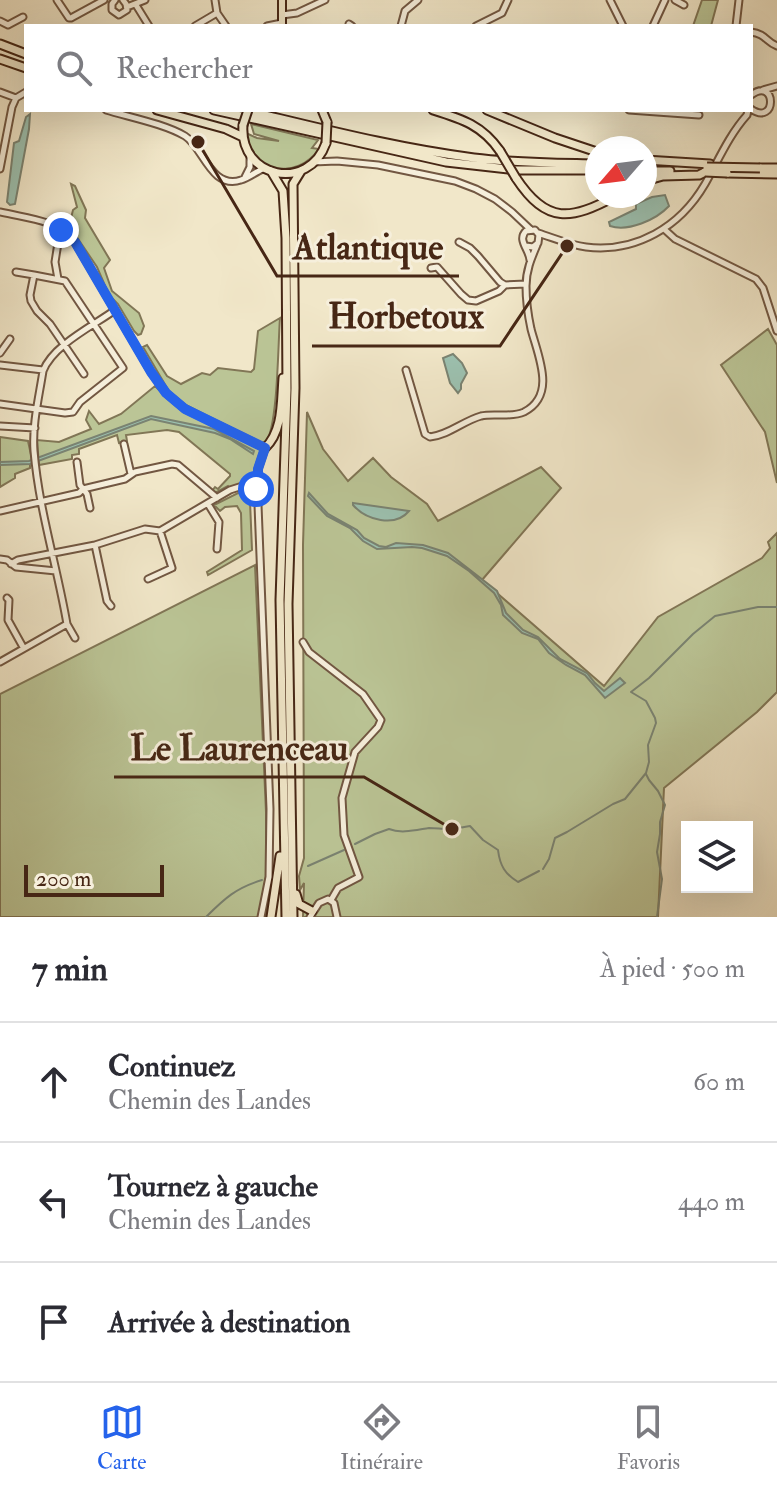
<!DOCTYPE html>
<html lang="fr">
<head>
<meta charset="utf-8">
<style>
  :root { --surface:#fff; --page:#f7f7f7; --text:#2b2b33; --muted:#7c7c81; --line:#e1e1e2; --accent:#2563eb }
  body { margin:0; font-family:"IM FELL Double Pica",serif; background:var(--page); color:var(--text) }
  .controls { position:absolute; right:24px; bottom:24px; display:grid; overflow:hidden; border-radius:0px; box-shadow:0 8px 32px #0002 }
  .controls button { width:72px; height:72px; display:grid; place-items:center; padding:0; border:0; border-bottom:2px solid var(--line); background:var(--surface); color:var(--text); font:40px sans-serif }
  .compass { position:absolute; left:585px; top:136px; width:72px; height:72px; border-radius:50%; background:var(--surface); box-shadow:0 8px 32px #0002; rotate:242deg }
  .scale { position:absolute; left:24px; bottom:20px; width:140px; box-sizing:border-box; padding-left:8px; border:4px solid #472715; border-top:0; font-size:22px; line-height:28px; white-space:nowrap; color:#472715; -webkit-text-stroke:6px #f6efdc; paint-order:stroke }
  .stop { position:absolute; width:24px; height:24px; margin:-18px; border:6px solid #2563eb; border-radius:50%; background:#fff }
  .stop.end { background:#2563eb; border-color:#fff; box-shadow:0 2px 8px #0008 }
  .list { margin:0; padding:0; list-style:none }
  h2 { display:flex; justify-content:space-between; align-items:center; height:104px; margin:0; padding:0 32px; font-size:34px }
  h2 small { font-size:26px; font-weight:400; color:var(--muted) }
  .list li { display:grid; grid-template-columns:52px 1fr auto; gap:24px; align-items:center; box-sizing:border-box; height:120px; padding:0 32px; border-top:2px solid var(--line) }
  .list b { display:block; font-size:30px; white-space:nowrap }
  .list p { margin:0; font-size:26px; white-space:nowrap; color:var(--muted) }
  .list em { font-size:26px; font-style:normal; color:var(--muted) }
  .icon { flex:none; width:44px; height:44px; fill:none; stroke:currentColor; stroke-width:2; stroke-linecap:round; stroke-linejoin:round }
  .map { position:relative; flex:none; width:777px; height:917px; overflow:hidden }
  .search { position:absolute; background:var(--surface); box-shadow:0 8px 32px #0002; left:24px; right:24px; top:24px; height:88px; display:flex; align-items:center; gap:20px; box-sizing:border-box; padding:0 28px; border-radius:0px; color:var(--muted); font-size:30px }
  .sheet { height:464px; background:var(--surface) }
  nav { display:flex; justify-content:space-around; align-items:center; box-sizing:border-box; height:112px; border-top:2px solid var(--line); background:var(--surface); font-size:22px; color:var(--muted) }
  nav a { display:grid; justify-items:center; gap:4px }
  nav .on { color:var(--accent) }
  .map>svg:first-child { display:block }
  .green { fill:#bbc596; stroke:#817656; stroke-width:2 }
  .water { fill:#9cc1b0; stroke:#7a8372; stroke-width:2 }
  .lines { fill:none; stroke-linecap:round; stroke-linejoin:round }
  .stream { stroke:#7a8372; stroke-width:2 }
  .minor-casing { stroke:#725742; stroke-width:9 }
  .major-casing { stroke:#472715; stroke-width:10 }
  .highway-casing { stroke:#472715; stroke-width:11 }
  .minor { stroke:#f6efdc; stroke-width:5 }
  .major { stroke:#f1e7c9; stroke-width:6 }
  .highway { stroke:#f1e7c9; stroke-width:7 }
  .highway-bridge-casing { stroke:#472715; stroke-width:11; stroke-linecap:butt }
  .highway-bridge { stroke:#f1e7c9; stroke-width:7 }
  .route { stroke:#2563eb; stroke-width:10 }
  .leader { fill:none; stroke:#472715; stroke-width:3 }
  .callout-dot { fill:#472715; stroke:#f6efdc; stroke-width:3 }
  .callout-label { font-size:36px; text-anchor:middle; font-weight:bold; fill:#472715; stroke:#f6efdc; stroke-width:6; stroke-linejoin:round; paint-order:stroke }
</style>
</head>
<body>
<div class="map">
<svg width="777" height="917" viewBox="0 0 777 917">
  <rect width="100%" height="100%" fill="#f1e7c9"/>
  <filter id="stains"><feTurbulence type="fractalNoise" baseFrequency=".0025" numOctaves="4"/><feColorMatrix values="0 0 0 0 .2 0 0 0 0 .09 0 0 0 0 .02 0 0 0 .5 -.17"/></filter>
  <radialGradient id="worn" r=".72"><stop offset=".6" stop-color="#630" stop-opacity="0"/><stop offset="1" stop-color="#630" stop-opacity=".3"/></radialGradient>
  <path class="green" d="M 702,0 L 718,0 L 711,26 L 693,26 Z
    M 251,124 L 318,140 L 312,148 L 319,149 C 296,181 252,174 246,133 L 257,138 L 279,141 L 254,134 Z
    M 71,184 L 75,186 L 86,210 L 85,218 L 110,260 L 104,268 L 112,291 L 139,313 L 144,326 L 141,334 L 138,335 L 134,331 L 118,304 L 109,295 L 97,267 L 74,233 L 62,223 L 71,218 L 73,210 L 77,207 Z
    M 280,318 C 278,342 278,426 266,442 L 260,443 L 182,403 L 170,393 L 143,347 L 147,345 L 167,376 L 181,384 L 202,373 L 210,375 L 218,368 L 251,372 L 254,369 L 258,331 Z
    M 768,329 L 777,345 L 777,483 L 765,432 L 721,365 Z
    M 155,386 L 168,399 L 180,407 L 259,448 L 261,452 C 253,481 260,478 230,488 L 228,486 L 215,493 L 212,491 L 215,487 L 218,489 L 230,476 L 230,474 L 179,432 L 167,430 L 126,435 L 127,441 L 119,443 L 117,435 L 79,449 L 79,454 L 72,455 L 72,459 L 39,465 L 37,440 L 59,442 L 91,429 L 86,420 L 89,411 L 99,424 L 121,414 Z
    M 307,412 L 323,449 L 348,481 L 373,458 L 391,477 L 427,504 L 438,521 L 541,467 L 561,488 L 482,580 L 604,686 L 658,617 L 762,558 L 770,548 L 768,542 L 777,533 L 777,692 L 757,712 L 664,788 L 658,917 L 303,917 L 304,883 L 300,890 L 299,876 L 304,858 L 303,545 Z
    M 0,437 L 28,441 L 33,464 L 30,465 L 30,468 L 15,474 L 15,478 L 0,487 Z
    M 238,493 L 246,494 L 250,501 L 252,550 L 208,575 L 207,572 L 242,550 L 241,513 L 237,506 L 225,507 L 220,511 L 214,505 Z
    M 255,565 L 266,812 L 266,917 L 0,917 L 0,694 Z"/>
  <path class="water" d="M 30,114 L 29,129 L 15,204 L 10,205 L 7,202 L 14,143 L 19,141 L 26,117 Z
    M 665,195 L 669,206 C 656,220 628,232 610,226 L 609,222 L 636,209 L 636,204 L 652,197 Z
    M 453,354 L 462,363 L 467,373 L 461,384 L 461,389 L 458,393 L 450,383 L 443,358 Z
    M 151,416 L 214,429 L 254,451 L 253,454 L 230,439 L 215,433 L 151,419 L 30,464 L 0,465 L 0,462 L 29,461 Z
    M 309,493 L 328,514 L 357,530 L 364,538 L 379,546 L 386,547 L 396,543 L 423,545 L 448,553 L 497,591 L 506,613 L 523,630 L 538,637 L 560,659 L 587,673 L 595,683 L 604,691 L 620,678 L 625,683 L 605,698 L 585,675 L 566,665 L 549,653 L 538,639 L 522,633 L 503,615 L 501,605 L 494,593 L 469,571 L 447,556 L 422,548 L 412,547 L 377,549 L 363,541 L 350,528 L 327,516 L 308,496 Z
    M 353,503 L 409,511 C 395,528 366,520 353,505 Z"/>
  <g class="lines">
    <path class="stream" d="M 646,774 L 649,780 L 658,791 L 665,805 L 660,822 L 660,834 L 657,852 L 662,879 L 657,917
      M 355,844 L 375,834 L 389,829 C 401,834 416,830 429,828 C 436,828 442,829 449,829 C 456,829 463,827 470,826 L 483,840 L 498,850 C 500,866 505,874 518,882 L 539,871
      M 308,866 L 344,850
      M 543,869 L 549,859 L 555,838 L 567,832 L 613,804 L 625,799 L 646,773 L 649,762 L 648,745 L 656,723 L 655,718 L 646,701 L 631,692 L 649,678 L 693,634 L 715,616 L 758,607 L 777,607
      M 206,917 C 225,898 236,888 262,880"/>
    <defs>
      <path id="minor" d="M 57,0 L 69,18 L 71,18 L 104,0
        M 115,0 L 112,4 L 112,10 L 119,15 L 127,10 L 126,4 L 123,0
        M 215,0 L 217,13 L 226,26
        M 610,0 L 623,26
        M 675,0 L 684,5
        M 136,5 L 149,26
        M 127,7 L 145,0
        M 282,15 L 297,13 L 325,0
        M 0,21 L 8,25 L 23,17
        M 349,24 L 352,26
        M 195,26 L 217,13
        M 267,26 L 282,23
        M 401,26 L 405,11 L 418,0
        M 476,26 L 502,13 L 508,0
        M 653,26 L 665,0
        M 736,26 L 739,0
        M 751,32 C 766,34 766,42 777,46
        M 763,90 L 777,86
        M 0,92 L 16,98
        M 751,95 C 777,76 777,127 751,109
        M 16,98 L 26,92
        M 106,110 C 129,117 165,124 185,136 C 203,147 211,190 241,180 C 249,178 255,172 263,169
        M 629,110 L 699,115
        M 313,162 L 337,161 L 378,165 L 455,181 L 476,189 L 495,199 L 512,212 L 530,229
        M 0,169 L 12,107 L 16,98
        M 245,177 L 250,167 L 250,157
        M 0,212 C 30,219 52,218 75,242 L 151,372 L 166,393 L 185,409 L 265,448 L 258,469 L 258,505 L 270,809 L 269,877 L 261,917
        M 664,229 L 675,239 L 756,279 L 763,288 L 777,331
        M 538,233 C 554,238 569,245 586,247 C 636,253 680,227 705,184 C 718,161 729,135 747,115 L 748,110
        M 459,242 L 470,248 L 478,256 L 500,282 L 505,285
        M 58,243 L 55,262 L 58,279
        M 526,246 L 533,247 L 538,243 L 539,235 L 535,230 L 526,231 C 517,240 529,249 530,260
        M 431,268 L 437,267 L 461,294 L 468,300 L 476,301 L 499,291 L 505,285 L 526,284
        M 16,272 L 34,275
        M 0,353 L 10,339
        M 0,365 L 43,370
        M 406,370 L 425,434 L 430,437 C 449,435 463,421 481,416 C 494,413 511,418 524,412 C 557,395 538,356 531,329 C 528,315 526,300 526,286 C 526,271 531,259 537,245
        M 0,404 L 65,413 L 73,412 L 80,402 L 123,368 L 65,281 L 34,275 L 30,295 L 31,301 L 37,311 L 50,324 L 84,374
        M 0,426 L 35,428
        M 124,444 L 131,474
        M 77,462 L 80,485 L 87,494 L 90,508
        M 208,504 L 219,522 L 217,549
        M 0,511 L 79,493 L 83,489 L 125,479 L 135,472 L 172,464 L 178,465 L 217,498
        M 95,545 L 107,601 L 111,606
        M 0,559 L 7,560 L 16,567 L 56,571
        M 11,564 L 18,560 L 95,545 L 145,529 L 160,531 L 230,490 L 258,481
        M 148,579 L 172,568 L 160,531
        M 7,598 L 9,600 L 8,620 L 23,647
        M 75,638 L 67,624 C 57,566 39,510 34,451 C 32,425 39,397 43,371 C 53,345 93,326 115,310
        M 303,642 L 309,652 L 363,694 L 381,720 L 378,727 L 355,752 L 342,798 L 344,835 L 359,877 L 338,888 L 331,900
        M 0,662 L 67,624
        M 310,917 L 319,903 L 328,899 L 334,903 L 337,917"/>
      <path id="major" d="M 282,26 L 282,0"/>
      <path id="highway" d="M 0,44 L 26,54
        M 0,59 L 26,68
        M 157,110 L 226,129 L 243,137
        M 214,110 L 446,162 L 516,170 L 597,170
        M 244,110 C 320,128 396,148 474,158 C 515,163 556,163 597,164
        M 322,110 L 327,122
        M 433,110 C 462,119 482,125 500,151
        M 487,110 L 555,138 L 597,152
        M 243,125 C 239,179 309,192 326,143
        M 645,160 L 710,164
        M 760,168 L 777,168
        M 271,171 L 283,191 L 286,238 L 287,390 L 280,600 L 286,917
        M 645,171 L 670,171
        M 727,173 L 777,174
        M 516,178 C 547,225 571,220 616,196
        M 645,181 L 663,176 L 699,175 L 705,172
        M 265,448 C 283,431 281,402 283,378
        M 296,894 L 299,904 L 312,911
        M 271,917 L 280,856
        M 293,917 L 288,604 L 295,388 L 293,184 L 301,171"/>
    </defs>
    <use href="#minor" class="minor-casing"/>
    <use href="#major" class="major-casing"/>
    <use href="#highway" class="highway-casing"/>
    <use href="#minor" class="minor"/>
    <use href="#major" class="major"/>
    <use href="#highway" class="highway"/>
    <defs>
      <path id="highway-bridge" d="M 243,125 L 248,110
        M 326,143 L 327,122
        M 500,151 L 516,178
        M 707,167 L 760,168
        M 705,172 L 727,173"/>
    </defs>
    <use href="#highway-bridge" class="highway-bridge-casing"/>
    <use href="#highway-bridge" class="highway-bridge"/>
  </g>
  <g class="lines">
    <path class="route" d="M 61,230 L 75,242 L 151,372 L 166,393 L 185,409 L 265,448 L 258,469 L 258,489 L 256,489"/>
  </g>
  <path class="leader" d="M198 142L277 276H459M567 246L500 346H312M452 829L364 777H114"/>
  <g class="callout-dot">
    <circle cx="198" cy="142" r="8"/>
    <circle cx="567" cy="246" r="8"/>
    <circle cx="452" cy="829" r="8"/>
  </g>
  <g class="callout-label">
    <text x="368" y="259">Atlantique</text>
    <text x="406" y="328">Horbetoux</text>
    <text x="239" y="760">Le Laurenceau</text>
  </g>
  <rect width="100%" height="100%" filter="url(#stains)"/>
  <rect width="100%" height="100%" fill="url(#worn)"/>
</svg>
<div class="controls">
<button><svg class="icon" aria-label="layers" viewBox="0 0 24 24"><path d="M12 4l9 5-9 5-9-5zM3 14l9 5 9-5"/></svg></button>
</div>
<svg class="compass" viewBox="-18 -18 36 36"><path d="M0-13l5 13h-10z" fill="#e53935"/><path d="M0 13l5-13h-10z" fill="#7c7c81"/></svg>
<div class="scale">200 m</div>
<div class="stop" style="left:256px;top:489px"></div>
<div class="stop end" style="left:61px;top:230px"></div>
<div class="search"><svg class="icon" aria-label="search" viewBox="0 0 24 24"><circle cx="10" cy="10" r="6"/><path d="M15 15l6 6"/></svg>Rechercher</div>
</div>
<section class="sheet">
<h2>7 min<small>À pied · 500 m</small></h2>
<ul class="list">
<li><svg class="icon" aria-label="ahead" viewBox="0 0 24 24"><path d="M12 20V5M6 11l6-6 6 6"/></svg><div><b>Continuez</b><p>Chemin des Landes</p></div><em>60 m</em></li>
<li><svg class="icon" aria-label="left" viewBox="0 0 24 24"><path d="M17 20v-9H6M10 6l-5 5 5 5"/></svg><div><b>Tournez à gauche</b><p>Chemin des Landes</p></div><em>440 m</em></li>
<li><svg class="icon" aria-label="arrive" viewBox="0 0 24 24"><path d="M6 21V4h12l-3 4 3 4H6"/></svg><div><b>Arrivée à destination</b></div></li>
</ul>
</section>
<nav>
<a class="on"><svg class="icon" aria-label="map" viewBox="0 0 24 24"><path d="M3 6l6-2 6 2 6-2v14l-6 2-6-2-6 2zM9 4v14M15 6v14"/></svg>Carte</a>
<a><svg class="icon" aria-label="directions" viewBox="0 0 24 24"><path d="M12 3l9 9-9 9-9-9zM9 14v-3h6M13 9l2 2-2 2"/></svg>Itinéraire</a>
<a><svg class="icon" aria-label="saved" viewBox="0 0 24 24"><path d="M7 4h10v16l-5-4-5 4z"/></svg>Favoris</a>
</nav>
</body>
</html>
